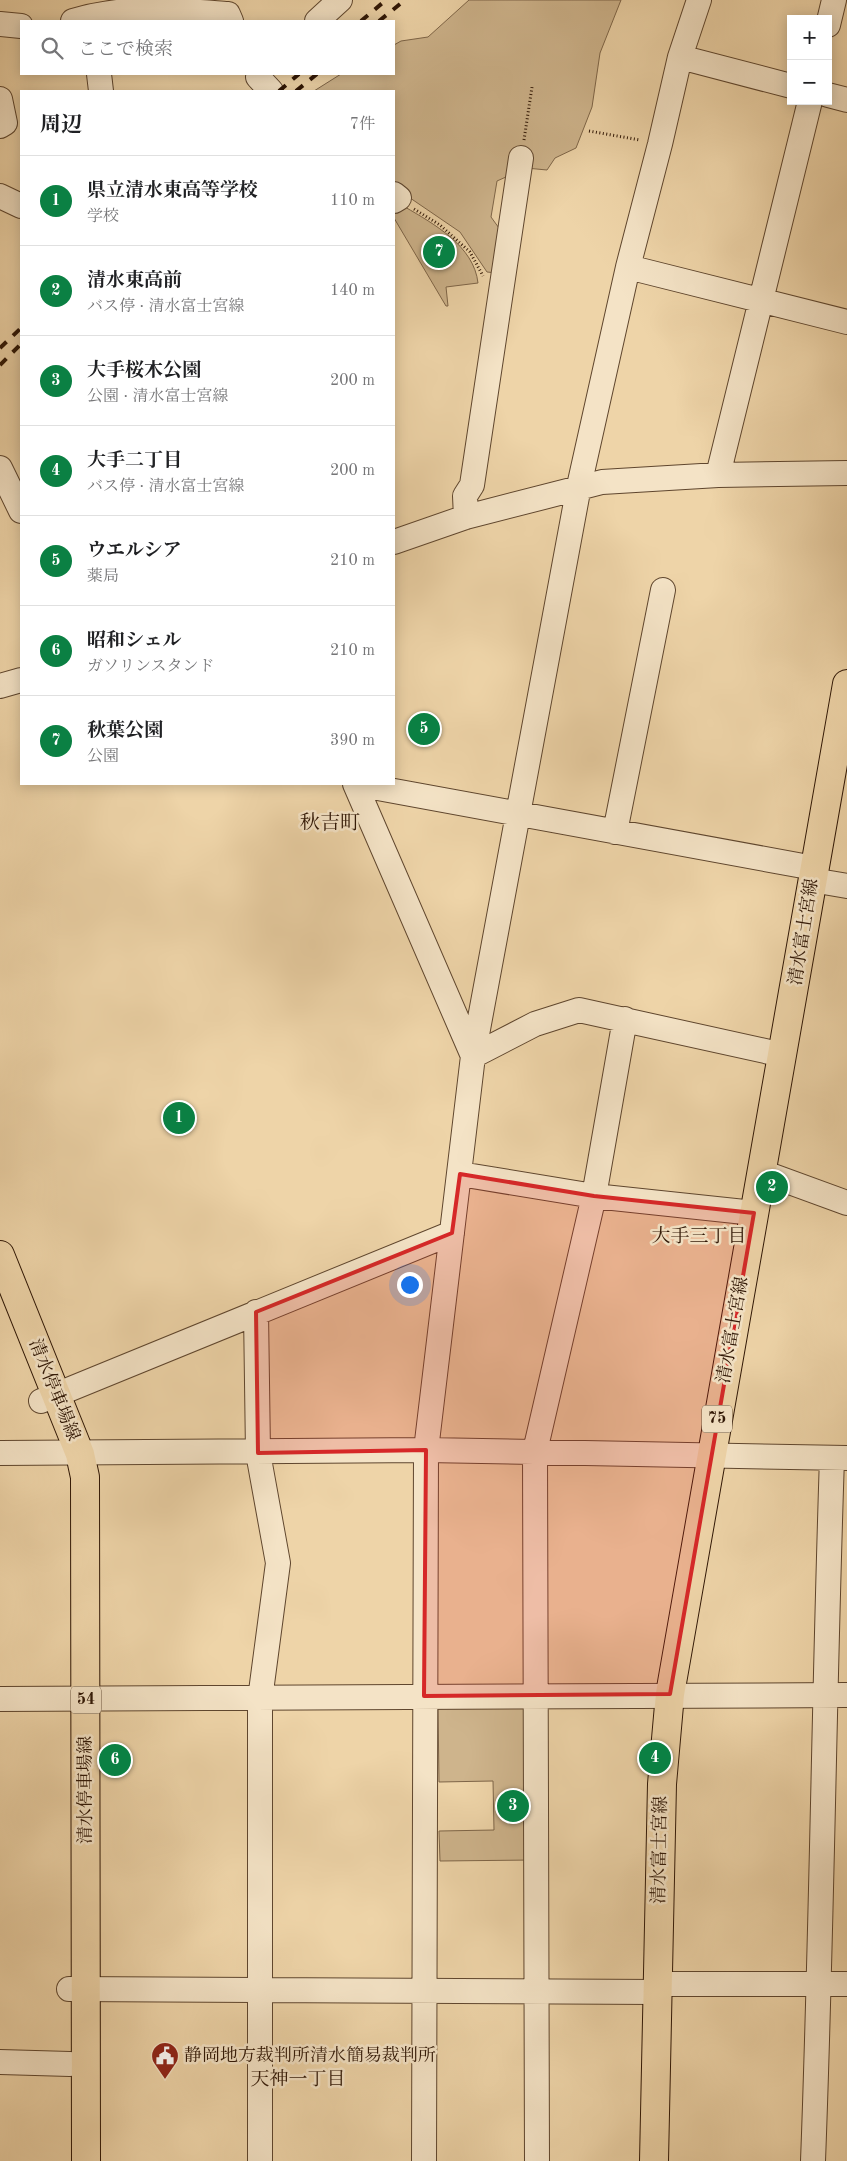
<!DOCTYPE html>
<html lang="ja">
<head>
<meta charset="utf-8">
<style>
  :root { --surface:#fff; --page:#f6f6f6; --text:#202124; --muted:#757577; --line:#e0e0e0; --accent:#0b8043 }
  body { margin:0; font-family:"Old Standard TT","Noto Serif JP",serif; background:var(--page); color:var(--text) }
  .controls { position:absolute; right:15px; top:15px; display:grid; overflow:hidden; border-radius:0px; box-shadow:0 2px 12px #0003 }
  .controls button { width:45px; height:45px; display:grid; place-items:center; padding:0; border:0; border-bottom:1px solid var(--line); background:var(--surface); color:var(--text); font:25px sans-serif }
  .you { position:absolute; left:409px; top:1284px; width:18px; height:18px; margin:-12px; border:4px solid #fff; border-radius:50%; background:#1a73e8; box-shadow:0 0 0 8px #1a73e833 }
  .badge { display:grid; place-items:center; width:32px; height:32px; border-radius:50%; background:var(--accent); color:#fff; font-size:16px; font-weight:700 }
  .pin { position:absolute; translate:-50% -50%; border:2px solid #fff; box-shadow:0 1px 5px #0006 }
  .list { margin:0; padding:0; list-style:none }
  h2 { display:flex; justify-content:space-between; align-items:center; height:65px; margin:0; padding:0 20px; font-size:21px }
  h2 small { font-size:16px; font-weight:400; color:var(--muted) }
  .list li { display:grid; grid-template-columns:32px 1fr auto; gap:15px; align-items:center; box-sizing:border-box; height:90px; padding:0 20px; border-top:1px solid var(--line) }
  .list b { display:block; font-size:19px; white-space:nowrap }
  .list p { margin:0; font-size:16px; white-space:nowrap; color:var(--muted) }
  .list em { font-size:16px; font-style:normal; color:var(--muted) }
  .icon { flex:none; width:28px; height:28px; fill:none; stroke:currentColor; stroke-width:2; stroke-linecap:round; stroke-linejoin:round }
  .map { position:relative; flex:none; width:847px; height:2161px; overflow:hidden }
  .search { position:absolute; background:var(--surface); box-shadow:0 2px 12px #0003; left:20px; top:20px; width:375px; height:55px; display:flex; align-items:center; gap:12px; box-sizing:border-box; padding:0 18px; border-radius:0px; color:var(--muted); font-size:19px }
  .panel { position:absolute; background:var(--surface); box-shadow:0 2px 12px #0003; left:20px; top:90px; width:375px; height:695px; border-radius:0px }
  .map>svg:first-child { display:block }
  .green { fill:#ceb48c; stroke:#7e6548 }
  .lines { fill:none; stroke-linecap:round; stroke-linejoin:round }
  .minor-casing { stroke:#5f462e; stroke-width:26 }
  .major-casing { stroke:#2f1605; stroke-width:30 }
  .path { stroke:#2f1605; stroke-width:3; stroke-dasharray:1 2.5; stroke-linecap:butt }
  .minor { stroke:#f4e3c6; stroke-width:24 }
  .major { stroke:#eed4a8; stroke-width:28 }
  .rail { stroke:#2f1605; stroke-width:4; stroke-dasharray:9 9; stroke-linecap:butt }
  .marked { fill:#d62828; fill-opacity:0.2; stroke:#d62828; stroke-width:4; stroke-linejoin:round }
  .labels { text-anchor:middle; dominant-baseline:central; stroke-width:5; stroke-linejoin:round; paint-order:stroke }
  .shield { fill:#f4e3c6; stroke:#6a543f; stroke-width:1 }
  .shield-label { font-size:16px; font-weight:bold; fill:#2f1605 }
  .street-label { font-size:18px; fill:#2f1605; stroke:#f4e3c6 }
  .poi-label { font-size:18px; fill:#2f1605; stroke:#f4e3c6; text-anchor:start }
  .neighbourhood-label { font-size:19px; fill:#2f1605; stroke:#f4e3c6 }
  .quarter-label { font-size:20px; fill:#2f1605; stroke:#f4e3c6 }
</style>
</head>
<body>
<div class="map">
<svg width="847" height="2161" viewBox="0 0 847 2161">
  <rect width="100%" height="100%" fill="#eed4a8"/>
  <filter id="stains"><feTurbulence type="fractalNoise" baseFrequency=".004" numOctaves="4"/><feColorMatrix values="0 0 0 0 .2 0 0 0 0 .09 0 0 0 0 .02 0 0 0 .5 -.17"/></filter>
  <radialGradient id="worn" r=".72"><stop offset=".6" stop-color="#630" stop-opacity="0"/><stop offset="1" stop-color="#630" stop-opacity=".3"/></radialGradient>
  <path class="green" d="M 469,0 L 621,0 L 600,53 L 592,107 L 576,148 L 555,158 L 547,170 L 526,168 L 497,181 L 491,217 L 504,235 L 497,273 L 487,272 L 460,232 L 394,187 L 394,91 L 314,91 L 341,74 L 394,74 L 394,45 L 401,41 L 428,37 Z
    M 405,207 C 434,224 474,246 478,283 L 446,287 L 448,306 L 446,306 L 394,218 L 394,209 Z
    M 438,1708 L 531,1708 L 534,1860 L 440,1861 L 439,1831 L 494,1830 L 493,1781 L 439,1782 Z"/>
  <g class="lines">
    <defs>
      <path id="minor" d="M 73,21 C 126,5 173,10 228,14 L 231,21
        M 317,21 L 340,0
        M 0,24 L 21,26
        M 828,25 L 834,0
        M 680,57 L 791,86
        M 99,74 L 101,91
        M 258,77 L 271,91
        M 828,95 L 847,100
        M 0,99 L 5,123 L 0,126
        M 394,194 L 399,198 L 394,201
        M 0,196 L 21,206
        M 628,267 L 847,322
        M 0,468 L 21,511
        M 718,475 L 810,101
        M 466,517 L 465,496 L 472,485 L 521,158
        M 394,542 L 466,517 L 602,482 L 718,475 L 847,473
        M 0,686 L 21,680
        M 355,784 L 473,1056 L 535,1024 L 579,1010 L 783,1055
        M 356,784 L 814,868
        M 615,832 L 663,590
        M 812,880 L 847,886
        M 762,1172 L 847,1203
        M 460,1174 L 594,1196 L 754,1213
        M 256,1312 L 258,1453 L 278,1563 L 260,1699 L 260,2161
        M 41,1401 L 452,1233
        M 0,1453 L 426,1450 L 847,1458
        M 0,1699 L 847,1695
        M 657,1984 L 847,1984
        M 69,1989 L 657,1992
        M 0,2062 L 70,2064
        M 424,2161 L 426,1450 L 473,1056 L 579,486 L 628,267 L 660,144 L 680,57 L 699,0
        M 537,2161 L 535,1451 L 594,1196 L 625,1019
        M 813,2161 C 822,1927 824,1692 832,1458"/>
      <path id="major" d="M 0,1255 L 80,1454 L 85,1477 L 86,2161
        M 654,2161 L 662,1784 L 670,1694 L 847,684"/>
    </defs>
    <use href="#minor" class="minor-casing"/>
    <use href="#major" class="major-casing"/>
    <path class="path" d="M 589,131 L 640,140
      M 524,140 L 532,87
      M 414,209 L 440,225 L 470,252 L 483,276"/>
    <use href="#minor" class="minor"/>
    <use href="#major" class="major"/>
    <path class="rail" d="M 361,21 L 386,0
      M 379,21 L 405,0
      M 279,91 L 299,74
      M 296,91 L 317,74
      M 0,348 L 21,328
      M 0,365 L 21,344"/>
  </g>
  <path class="marked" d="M 460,1174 L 594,1196 L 754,1213 L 670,1694 L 424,1696 L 426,1450 L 258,1453 L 256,1312 L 452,1233 Z"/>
  <defs>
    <symbol id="civic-pin" viewBox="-11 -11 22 30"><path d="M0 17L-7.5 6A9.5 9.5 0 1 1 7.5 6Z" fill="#8f2418" stroke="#f4e3c6"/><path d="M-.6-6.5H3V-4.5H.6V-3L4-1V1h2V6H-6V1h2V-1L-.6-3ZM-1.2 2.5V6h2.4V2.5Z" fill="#fff"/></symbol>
  </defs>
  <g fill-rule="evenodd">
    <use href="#civic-pin" x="149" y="2040" width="32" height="43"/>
  </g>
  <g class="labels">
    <g class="shield">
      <rect x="702" y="1405.5" width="30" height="27" rx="4"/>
      <rect x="71" y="1686.5" width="30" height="27" rx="4"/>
    </g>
    <g class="shield-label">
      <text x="717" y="1419">75</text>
      <text x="86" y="1700">54</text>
    </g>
    <g class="street-label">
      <text transform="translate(804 932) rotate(-81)">清水富士宮線</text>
      <text transform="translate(733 1330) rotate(-80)">清水富士宮線</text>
      <text transform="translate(54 1390) rotate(68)">清水停車場線</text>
      <text transform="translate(86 1790) rotate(-90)">清水停車場線</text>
      <text transform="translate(660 1850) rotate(-89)">清水富士宮線</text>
    </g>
    <g class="poi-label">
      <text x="184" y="2056">静岡地方裁判所清水簡易裁判所</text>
    </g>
    <g class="neighbourhood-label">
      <text x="699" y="1237">大手三丁目</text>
      <text x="298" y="2080">天神一丁目</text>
    </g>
    <g class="quarter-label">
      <text x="330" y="824">秋吉町</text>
    </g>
  </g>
  <rect width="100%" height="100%" filter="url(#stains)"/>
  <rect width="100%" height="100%" fill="url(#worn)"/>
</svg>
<div class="controls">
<button>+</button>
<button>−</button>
</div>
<div class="you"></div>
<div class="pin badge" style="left:179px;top:1118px">1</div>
<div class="pin badge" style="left:772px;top:1187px">2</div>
<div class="pin badge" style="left:513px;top:1806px">3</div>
<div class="pin badge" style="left:655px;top:1758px">4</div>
<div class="pin badge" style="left:424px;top:729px">5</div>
<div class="pin badge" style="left:115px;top:1760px">6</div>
<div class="pin badge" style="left:439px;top:252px">7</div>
<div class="search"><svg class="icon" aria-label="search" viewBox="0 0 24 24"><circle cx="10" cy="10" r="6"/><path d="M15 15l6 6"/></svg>ここで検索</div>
<section class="panel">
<h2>周辺<small>7件</small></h2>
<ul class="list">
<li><span class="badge">1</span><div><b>県立清水東高等学校</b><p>学校</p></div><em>110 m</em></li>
<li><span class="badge">2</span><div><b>清水東高前</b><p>バス停 · 清水富士宮線</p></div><em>140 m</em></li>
<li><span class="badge">3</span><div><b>大手桜木公園</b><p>公園 · 清水富士宮線</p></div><em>200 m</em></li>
<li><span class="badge">4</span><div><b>大手二丁目</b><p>バス停 · 清水富士宮線</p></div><em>200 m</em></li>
<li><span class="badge">5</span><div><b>ウエルシア</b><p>薬局</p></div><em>210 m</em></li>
<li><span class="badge">6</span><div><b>昭和シェル</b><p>ガソリンスタンド</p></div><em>210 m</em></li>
<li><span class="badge">7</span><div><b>秋葉公園</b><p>公園</p></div><em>390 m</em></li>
</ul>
</section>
</div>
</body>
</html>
